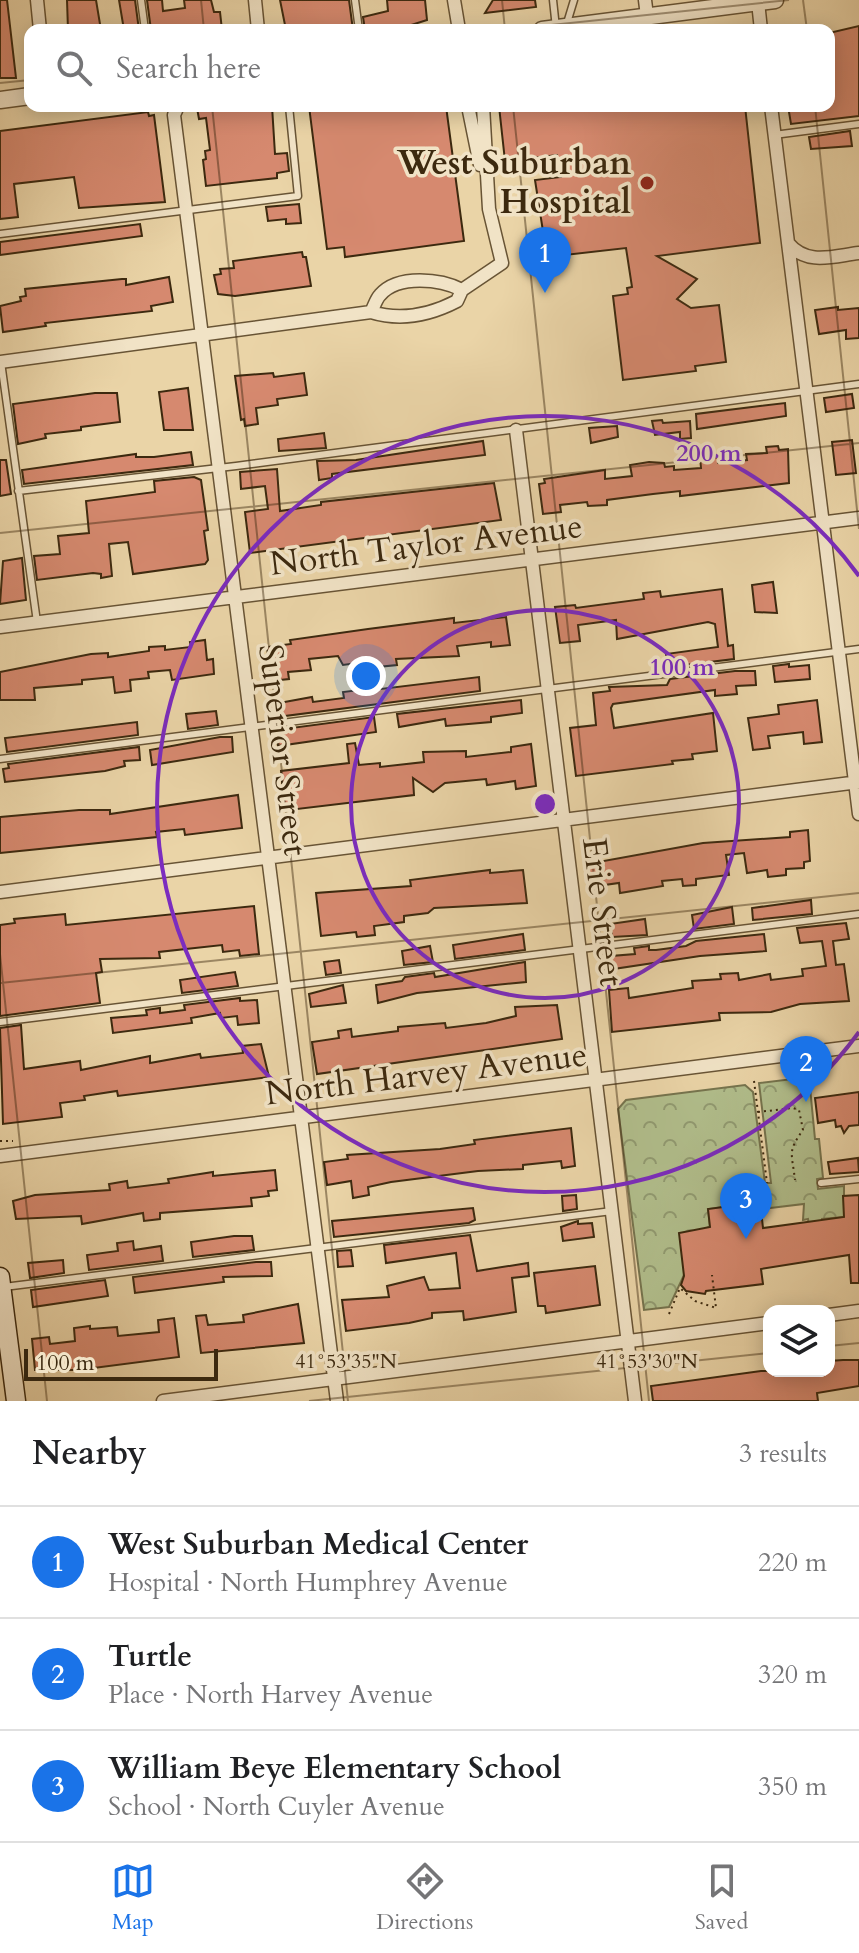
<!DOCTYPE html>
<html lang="en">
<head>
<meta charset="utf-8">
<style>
  :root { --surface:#fff; --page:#f2f2f2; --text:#202124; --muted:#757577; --line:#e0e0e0; --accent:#1a73e8 }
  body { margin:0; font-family:Cardo,serif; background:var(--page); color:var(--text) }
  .controls { position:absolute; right:24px; bottom:24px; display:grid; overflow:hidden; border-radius:16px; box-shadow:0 4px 20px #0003 }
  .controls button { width:72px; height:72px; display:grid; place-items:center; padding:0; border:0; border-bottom:2px solid var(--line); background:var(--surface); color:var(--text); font:40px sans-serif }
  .scale { position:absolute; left:24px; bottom:20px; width:194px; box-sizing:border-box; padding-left:8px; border:4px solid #3c290f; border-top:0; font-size:22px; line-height:28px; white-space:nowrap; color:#3c290f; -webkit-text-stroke:6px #f1e3c6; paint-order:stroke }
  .you { position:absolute; left:366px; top:676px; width:28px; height:28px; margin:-20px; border:6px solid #fff; border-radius:50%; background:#1a73e8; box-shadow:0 0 0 12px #1a73e833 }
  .badge { display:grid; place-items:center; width:52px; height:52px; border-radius:50%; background:var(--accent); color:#fff; font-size:26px; font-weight:700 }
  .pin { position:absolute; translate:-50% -66px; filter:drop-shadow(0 2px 4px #0008) }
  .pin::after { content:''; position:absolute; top:42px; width:28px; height:24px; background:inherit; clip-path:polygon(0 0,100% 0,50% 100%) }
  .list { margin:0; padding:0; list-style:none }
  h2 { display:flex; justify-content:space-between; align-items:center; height:104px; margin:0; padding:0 32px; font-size:34px }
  h2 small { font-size:26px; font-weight:400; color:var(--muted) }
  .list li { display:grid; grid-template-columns:52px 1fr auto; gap:24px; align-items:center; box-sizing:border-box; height:112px; padding:0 32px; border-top:2px solid var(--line) }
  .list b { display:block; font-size:30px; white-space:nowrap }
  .list p { margin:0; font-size:26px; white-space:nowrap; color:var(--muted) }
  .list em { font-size:26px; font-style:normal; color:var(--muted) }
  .icon { flex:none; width:44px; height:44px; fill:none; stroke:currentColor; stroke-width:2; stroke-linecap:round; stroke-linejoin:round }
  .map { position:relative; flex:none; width:859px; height:1401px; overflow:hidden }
  .search { position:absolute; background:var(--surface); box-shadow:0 4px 20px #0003; left:24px; right:24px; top:24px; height:88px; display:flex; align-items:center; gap:20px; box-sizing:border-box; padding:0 28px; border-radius:16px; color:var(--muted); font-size:30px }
  .sheet { height:440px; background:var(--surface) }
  nav { display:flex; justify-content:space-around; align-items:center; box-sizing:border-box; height:112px; border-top:2px solid var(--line); background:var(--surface); font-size:22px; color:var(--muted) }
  nav a { display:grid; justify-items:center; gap:4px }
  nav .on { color:var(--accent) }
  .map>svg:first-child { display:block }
  .park { fill:url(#park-crowns); stroke:#76744e; stroke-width:2 }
  .building { fill:#d6896f; stroke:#3c290f; stroke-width:2 }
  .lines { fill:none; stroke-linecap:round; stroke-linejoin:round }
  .service-casing { stroke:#685435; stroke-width:9 }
  .minor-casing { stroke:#685435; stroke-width:15 }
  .tertiary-casing { stroke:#685435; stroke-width:19 }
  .secondary-casing { stroke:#3c290f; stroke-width:21 }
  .path { stroke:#3c290f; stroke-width:2; stroke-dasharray:2 4; stroke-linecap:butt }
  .service { stroke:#f1e3c6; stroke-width:6 }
  .minor { stroke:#f1e3c6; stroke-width:12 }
  .tertiary { stroke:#f1e3c6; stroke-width:16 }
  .secondary { stroke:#f1e3c6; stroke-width:18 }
  .ticks { fill:none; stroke:#3c290f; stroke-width:2; stroke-opacity:0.45 }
  .ring { fill:none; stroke:#7b2cbf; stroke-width:4 }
  .poi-dot { fill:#8f2418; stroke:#f1e3c6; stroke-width:3 }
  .labels { text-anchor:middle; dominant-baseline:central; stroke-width:7; stroke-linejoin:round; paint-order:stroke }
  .poi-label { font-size:34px; font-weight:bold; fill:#3c290f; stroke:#f1e3c6; text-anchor:end }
  .street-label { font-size:34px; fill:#3c290f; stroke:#f1e3c6 }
  .ticks-label { font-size:20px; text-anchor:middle; fill:#3c290f; stroke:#f1e3c6; stroke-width:7; stroke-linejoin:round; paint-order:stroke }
  .centre { fill:#7b2cbf; stroke:#f1e3c6; stroke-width:4 }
  .ring-label { font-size:24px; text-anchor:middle; font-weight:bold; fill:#7b2cbf; stroke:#f1e3c6; stroke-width:7; stroke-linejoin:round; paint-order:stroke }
</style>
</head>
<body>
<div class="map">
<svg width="859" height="1401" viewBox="0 0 859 1401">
  <defs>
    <pattern id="park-crowns" width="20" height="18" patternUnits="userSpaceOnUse" patternTransform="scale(2)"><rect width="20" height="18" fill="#b1be8c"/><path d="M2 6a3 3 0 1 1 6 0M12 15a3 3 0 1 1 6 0" fill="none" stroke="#919a71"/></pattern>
  </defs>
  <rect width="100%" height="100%" fill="#ead4a7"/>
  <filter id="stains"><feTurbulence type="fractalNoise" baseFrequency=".0025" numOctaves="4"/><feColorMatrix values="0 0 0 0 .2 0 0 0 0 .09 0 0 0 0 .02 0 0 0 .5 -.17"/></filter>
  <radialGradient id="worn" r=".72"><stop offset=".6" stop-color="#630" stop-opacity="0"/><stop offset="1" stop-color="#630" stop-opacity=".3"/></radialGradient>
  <path class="park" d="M 809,1077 L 815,1139 L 819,1139 L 823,1178 L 817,1179 L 818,1189 L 844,1186 L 844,1217 L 822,1219 L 822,1225 L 809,1226 L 808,1219 L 803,1220 L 804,1204 L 754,1210 L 753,1203 L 708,1209 L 710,1227 L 706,1228 L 669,1307 L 644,1310 L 618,1109 L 626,1100 L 745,1085 L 753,1092 L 765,1183 L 771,1183 L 759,1083 Z"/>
  <path class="building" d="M 0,0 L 7,0 L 16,78 L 0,78 Z
    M 67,0 L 96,0 L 101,30 L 68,30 Z
    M 119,0 L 135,0 L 139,30 L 124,30 Z
    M 147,0 L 162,0 L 163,11 L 185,8 L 184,0 L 211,0 L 214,12 L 220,12 L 222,30 L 203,30 L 203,25 L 151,30 Z
    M 280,0 L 349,0 L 353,30 L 286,30 Z
    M 387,0 L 425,0 L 427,20 L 405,27 L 365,30 L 363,17 L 388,11 Z
    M 493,0 L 535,0 L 536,7 L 485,13 Z
    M 859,26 L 859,116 L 791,124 L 788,106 L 829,106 L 829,33 Z
    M 212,106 L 272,106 L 275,154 L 287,153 L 289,171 L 277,173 L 277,178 L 206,186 L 203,160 L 206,159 L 205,151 L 210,150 L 206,118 L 199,119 L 197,108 Z
    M 309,106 L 446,106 L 464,241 L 345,257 L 344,247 L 327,249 Z
    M 499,106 L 745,106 L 760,243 L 657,256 L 697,279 L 677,299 L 691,308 L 719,305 L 726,362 L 695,366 L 696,371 L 623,380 L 613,296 L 628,294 L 627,288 L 632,287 L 626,248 L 547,257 L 535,180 L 561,177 L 557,155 L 505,161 Z
    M 148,112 L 149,116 L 154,115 L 165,202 L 79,208 L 74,177 L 14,184 L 18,217 L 0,219 L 0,131 Z
    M 850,131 L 852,146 L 811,149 L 809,137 Z
    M 299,204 L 301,223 L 286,224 L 286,219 L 268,221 L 266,207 Z
    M 140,224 L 142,236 L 0,255 L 0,242 Z
    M 302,252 L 303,257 L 306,257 L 311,286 L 235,296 L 218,294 L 214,275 L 221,274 L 220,269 L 234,268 L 233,261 Z
    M 169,277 L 173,302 L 151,306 L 152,311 L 45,323 L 46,326 L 3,332 L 0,306 L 21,301 L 20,297 L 26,296 L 25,289 L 122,279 L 126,279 L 126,285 Z
    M 838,307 L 838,310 L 859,308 L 859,338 L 846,339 L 846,330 L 819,334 L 815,310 Z
    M 273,373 L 274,377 L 304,373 L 307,395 L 277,399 L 278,405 L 256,408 L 258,424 L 245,426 L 244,419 L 241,420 L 235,376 Z
    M 188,388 L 193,430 L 164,430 L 159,392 Z
    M 95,393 L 117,393 L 120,422 L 81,427 L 81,430 L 45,434 L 46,438 L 18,444 L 13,404 Z
    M 852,394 L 854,408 L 826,412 L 824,398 Z
    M 785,403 L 786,416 L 697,429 L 696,414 Z
    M 662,420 L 663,423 L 690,421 L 691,438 L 680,439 L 680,432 L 655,435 L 652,421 Z
    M 617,426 L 618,437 L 591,443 L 589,428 Z
    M 324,433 L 326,448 L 279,451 L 278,439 Z
    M 852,440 L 856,473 L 836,475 L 832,442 Z
    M 483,441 L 485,455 L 332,474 L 332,478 L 319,480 L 317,461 L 356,460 Z
    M 778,446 L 779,450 L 788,449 L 789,483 L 680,496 L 680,491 L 653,494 L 607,500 L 607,505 L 588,506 L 587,502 L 560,505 L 561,512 L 543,514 L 539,484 L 545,483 L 544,479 L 605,470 L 605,479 L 632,476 L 630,465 L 649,462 L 664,463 L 665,467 L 674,466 L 674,470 L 701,468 L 700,457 L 718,456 L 718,463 L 747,460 L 746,454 L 767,453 L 766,447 Z
    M 191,452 L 193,465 L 24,484 L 22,470 L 136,454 L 136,457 L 154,457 Z
    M 0,460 L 6,460 L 11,494 L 0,496 Z
    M 277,469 L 280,511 L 321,505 L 321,502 L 494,483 L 501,520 L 250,553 L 245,512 L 268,509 L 265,486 L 241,489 L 240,472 Z
    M 194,477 L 201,480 L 208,530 L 204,531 L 208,560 L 205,564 L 133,574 L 128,542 L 109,544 L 112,576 L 101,578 L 101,574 L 93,573 L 37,580 L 34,556 L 60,554 L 58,536 L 89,533 L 86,501 L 155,492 L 154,481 Z
    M 22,558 L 26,600 L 0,604 L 3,561 Z
    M 773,582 L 777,613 L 755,612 L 752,585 Z
    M 722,589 L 728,646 L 733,645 L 734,659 L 668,667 L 666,654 L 718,647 L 715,624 L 708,622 L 617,639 L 616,620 L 578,625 L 580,641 L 560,643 L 555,607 L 575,605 L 576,608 L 644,599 L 643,593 L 660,591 L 661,597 Z
    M 506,617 L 510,645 L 491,647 L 491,642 L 457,646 L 459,656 L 396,659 L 397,665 L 378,667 L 381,689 L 479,677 L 480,691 L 269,718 L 268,705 L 312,697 L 313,702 L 344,698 L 343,692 L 368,689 L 365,662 L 343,665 L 338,656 L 309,659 L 311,670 L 288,672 L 289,679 L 271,681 L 267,647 L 291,644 L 290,640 L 368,629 L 454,618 L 454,623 Z
    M 205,640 L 207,660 L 213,659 L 214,674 L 172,680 L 170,670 L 148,672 L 149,678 L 130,680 L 131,691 L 115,693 L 113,677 L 82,680 L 82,684 L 34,688 L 35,700 L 0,700 L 0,672 L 91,654 L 108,653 L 108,657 L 149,651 L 149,647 L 165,646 L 165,650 L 191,647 L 190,642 Z
    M 789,664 L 789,667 L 809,665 L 810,679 L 775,682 L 773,666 Z
    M 735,671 L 755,671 L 756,685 L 736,686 L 737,694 L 715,696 L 715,690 L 613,704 L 611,708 L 614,728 L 713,713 L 717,751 L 692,754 L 693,759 L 672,761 L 673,764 L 576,776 L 570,728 L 596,725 L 593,693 L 610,691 L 609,687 L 667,685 L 670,679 Z
    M 521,700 L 522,713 L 491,717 L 491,722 L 446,726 L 445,719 L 399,727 L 397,714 Z
    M 817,700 L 822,742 L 804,744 L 803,732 L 768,736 L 770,748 L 753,750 L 748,718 L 779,714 L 778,705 Z
    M 216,711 L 218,725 L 188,729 L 186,714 Z
    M 374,717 L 376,732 L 278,746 L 276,730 Z
    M 137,722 L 138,735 L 7,752 L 5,738 Z
    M 220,737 L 232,737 L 233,752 L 152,765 L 150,750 Z
    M 355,743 L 359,765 L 380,763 L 380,767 L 424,762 L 423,752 L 466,751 L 466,757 L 511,752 L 511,747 L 531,744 L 536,786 L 516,789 L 515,781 L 487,785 L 486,779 L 445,783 L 433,792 L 413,778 L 414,795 L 289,810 L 288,805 L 284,805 L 281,771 L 349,763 L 347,744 Z
    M 139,747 L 140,760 L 124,761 L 125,766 L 105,771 L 5,782 L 3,769 L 9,768 L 8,764 Z
    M 238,795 L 242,828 L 185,835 L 184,829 L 156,832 L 157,837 L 0,853 L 0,817 L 79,810 L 110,810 L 110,814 Z
    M 808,830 L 810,861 L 804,862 L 804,868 L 786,869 L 786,875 L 768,877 L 767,870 L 747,873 L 744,853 L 726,855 L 729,875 L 696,879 L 696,885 L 683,886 L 682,879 L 662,881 L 663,886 L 620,893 L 619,883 L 590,887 L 587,864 L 703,843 L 790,837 L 790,832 Z
    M 490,870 L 490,873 L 523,870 L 527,903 L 434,908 L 428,913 L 404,916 L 404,922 L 374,926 L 375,935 L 357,937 L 356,932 L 321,936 L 316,893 L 411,886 L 410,880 Z
    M 811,900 L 812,914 L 753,920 L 752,908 Z
    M 254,906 L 259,954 L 240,956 L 239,950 L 223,952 L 222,945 L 159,952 L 160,958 L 100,959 L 102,972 L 96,973 L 100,1003 L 0,1016 L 0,925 L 15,923 L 14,919 L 65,914 L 66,925 Z
    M 732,907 L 734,924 L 694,929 L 692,915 Z
    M 645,919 L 647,935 L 612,937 L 610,924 Z
    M 846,923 L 849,939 L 833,941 L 836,965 L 844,964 L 849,1001 L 800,1004 L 771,1012 L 719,1013 L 720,1020 L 612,1032 L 609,990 L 628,988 L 629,998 L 693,988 L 692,981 L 721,979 L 720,974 L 738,973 L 739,980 L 770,974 L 771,980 L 803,976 L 802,969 L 826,966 L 822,941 L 800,943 L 797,928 Z
    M 523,934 L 525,950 L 455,959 L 453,945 Z
    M 764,934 L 766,951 L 700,956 L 600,971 L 599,957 L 635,954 L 634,948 L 649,946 L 649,950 L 656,950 L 686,946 L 696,941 Z
    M 430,946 L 433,962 L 404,965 L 402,951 Z
    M 339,960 L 341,973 L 326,975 L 324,962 Z
    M 525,962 L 526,982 L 417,993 L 378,1003 L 376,985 L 402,981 L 405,977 L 434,973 L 435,977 Z
    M 235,972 L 238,986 L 182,993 L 180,980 Z
    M 343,985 L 346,1003 L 311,1007 L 309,994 Z
    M 240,998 L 240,1001 L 257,1000 L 259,1023 L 238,1025 L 237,1016 L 221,1018 L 220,1013 L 191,1018 L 192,1023 L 113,1033 L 111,1018 L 147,1015 L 146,1010 L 160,1008 L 160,1013 L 185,1010 L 184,1005 Z
    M 557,1005 L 562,1039 L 317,1074 L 312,1042 L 339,1038 L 338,1031 L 351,1029 L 352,1037 L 398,1031 L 398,1027 L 409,1026 L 445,1023 L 446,1028 L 486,1023 L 516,1016 L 515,1007 Z
    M 21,1025 L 24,1069 L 80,1061 L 81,1070 L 150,1056 L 150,1063 L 200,1054 L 201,1058 L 243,1053 L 242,1046 L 261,1044 L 269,1077 L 118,1096 L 117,1091 L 84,1096 L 85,1100 L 60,1103 L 62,1117 L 3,1124 L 0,1028 Z
    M 859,1092 L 859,1125 L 849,1126 L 844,1133 L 841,1126 L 836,1127 L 835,1120 L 818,1123 L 815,1098 Z
    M 571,1128 L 575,1166 L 562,1168 L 561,1161 L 523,1165 L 523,1169 L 478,1171 L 391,1182 L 368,1187 L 369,1195 L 353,1198 L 351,1181 L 327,1185 L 324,1162 L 348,1159 L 347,1155 L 440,1149 L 475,1144 L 474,1140 Z
    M 858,1158 L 859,1172 L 830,1174 L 828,1162 Z
    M 275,1170 L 277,1190 L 268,1191 L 269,1196 L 251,1198 L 252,1206 L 160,1213 L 160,1219 L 144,1221 L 143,1213 L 82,1224 L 81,1216 L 16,1219 L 13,1201 L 35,1195 L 110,1190 L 109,1184 L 127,1181 L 128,1188 L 169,1183 L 168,1179 L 213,1172 L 213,1176 Z
    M 576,1195 L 577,1209 L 563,1211 L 562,1196 Z
    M 859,1195 L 859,1283 L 851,1283 L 849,1255 L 761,1269 L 763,1284 L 706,1291 L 705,1294 L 686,1291 L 681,1285 L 684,1276 L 679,1233 L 710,1227 L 708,1209 L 753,1203 L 755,1220 L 762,1219 L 763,1228 L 844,1217 L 843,1196 Z
    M 473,1208 L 475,1220 L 469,1223 L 334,1237 L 332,1221 Z
    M 578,1221 L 578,1224 L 592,1223 L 594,1237 L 563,1241 L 561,1227 Z
    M 470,1235 L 477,1271 L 528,1263 L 529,1276 L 512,1278 L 516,1312 L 464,1320 L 463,1311 L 432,1313 L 432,1318 L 409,1323 L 346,1331 L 342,1300 L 389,1297 L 387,1286 L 424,1277 L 429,1290 L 460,1288 L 456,1253 L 386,1263 L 384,1245 Z
    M 234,1236 L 252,1236 L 254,1250 L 193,1257 L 191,1242 Z
    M 133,1241 L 134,1250 L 161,1246 L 163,1261 L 89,1270 L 87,1255 L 118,1251 L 117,1243 Z
    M 351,1250 L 353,1266 L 338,1267 L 337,1251 Z
    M 63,1260 L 64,1273 L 30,1278 L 28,1263 Z
    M 256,1262 L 271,1262 L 272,1276 L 223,1277 L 224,1282 L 135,1293 L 133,1277 Z
    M 595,1266 L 600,1305 L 546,1313 L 545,1306 L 538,1306 L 534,1273 Z
    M 105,1280 L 108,1296 L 33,1307 L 31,1290 Z
    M 298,1304 L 304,1343 L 201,1353 L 196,1316 L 206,1315 L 208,1325 L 244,1322 L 243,1315 Z
    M 174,1318 L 179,1357 L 78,1370 L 35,1370 L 32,1339 L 49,1337 L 50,1344 L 75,1341 L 74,1328 L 90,1326 L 90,1329 L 117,1327 L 118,1336 L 159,1332 L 158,1320 Z
    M 843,1360 L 859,1360 L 859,1386 L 817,1393 L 818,1401 L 653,1401 L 651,1386 L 761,1371 L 829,1371 L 829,1361 Z"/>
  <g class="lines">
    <defs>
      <path id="service" d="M 141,0 L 145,30
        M 355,0 L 359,30
        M 553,0 L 556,28
        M 567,23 L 574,0
        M 774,135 L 859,124
        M 0,234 L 298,196 L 289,106
        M 1,362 L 37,622
        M 18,491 L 236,466 L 859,384
        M 0,759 L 859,649
        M 0,1022 L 859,914
        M 821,1183 L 859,1179
        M 4,1287 L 612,1211"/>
      <path id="minor" d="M 37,0 L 40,30
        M 255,0 L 258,30
        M 454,0 L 459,30
        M 645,0 L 647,16
        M 758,2 L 761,30
        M 178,106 L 174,115 L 337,1401
        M 468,106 L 480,165
        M 771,106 L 859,814
        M 788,243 C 807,266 833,256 859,253
        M 462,290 L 502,263 L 489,209 L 483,106
        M 0,362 L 371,312 C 400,321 430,315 457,301 L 462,290 C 441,279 398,274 380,295 C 376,299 374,307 371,312
        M 516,430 L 635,1401
        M 0,627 L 859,518
        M 0,892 L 859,782
        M 0,1156 L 859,1046
        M 829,1315 L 859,1311
        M 163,1401 L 769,1323"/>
      <path id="tertiary" d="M 542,30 L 775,0
        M 0,100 L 30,96"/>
      <path id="secondary" d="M 0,1277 L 16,1401"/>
    </defs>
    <use href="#service" class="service-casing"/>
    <use href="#minor" class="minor-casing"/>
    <use href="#tertiary" class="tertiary-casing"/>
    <use href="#secondary" class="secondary-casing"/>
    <path class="path" d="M 754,1081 L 767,1183
      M 758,1112 L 793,1108 L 799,1110 L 803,1130 C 787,1152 792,1153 795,1180
      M 0,1141 L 13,1141
      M 669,1314 L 680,1288 L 695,1301 L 716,1308 L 712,1275"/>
    <use href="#service" class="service"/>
    <use href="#minor" class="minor"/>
    <use href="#tertiary" class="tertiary"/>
    <use href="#secondary" class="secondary"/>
  </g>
  <path class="ticks" d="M 201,0 L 204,30M 502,0 L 505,30M 803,0 L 807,30M 504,30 L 789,0M 0,83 L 30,80M 212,106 L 348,1401M 513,106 L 649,1401M 815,106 L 859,529M 0,533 L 859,443M 0,954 L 47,1401M 0,983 L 859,893M 829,1346 L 859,1343M 309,1401 L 769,1353"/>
  <g class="ring">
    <circle cx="545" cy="804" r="194"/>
    <path d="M859 1032A388 388 0 1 1 859 576"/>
  </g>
  <circle class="poi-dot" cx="647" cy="183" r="8"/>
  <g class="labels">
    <g class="poi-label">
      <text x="631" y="163">West Suburban<tspan x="631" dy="39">Hospital</tspan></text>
    </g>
    <g class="street-label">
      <text transform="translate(426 545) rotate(-7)">North Taylor Avenue</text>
      <text transform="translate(283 750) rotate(83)">Superior Street</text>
      <text transform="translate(603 912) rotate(83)">Erie Street</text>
      <text transform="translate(426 1074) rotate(-7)">North Harvey Avenue</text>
    </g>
  </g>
  <g class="ticks-label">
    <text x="346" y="1368">41°53'35"N</text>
    <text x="647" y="1368">41°53'30"N</text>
  </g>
  <circle cx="545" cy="804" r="12" class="centre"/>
  <g class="ring-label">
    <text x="709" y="461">200 m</text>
    <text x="682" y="675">100 m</text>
  </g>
  <rect width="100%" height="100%" filter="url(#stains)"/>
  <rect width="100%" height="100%" fill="url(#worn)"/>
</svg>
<div class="controls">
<button><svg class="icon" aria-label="layers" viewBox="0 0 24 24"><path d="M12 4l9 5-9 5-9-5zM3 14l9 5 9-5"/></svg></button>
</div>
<div class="scale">100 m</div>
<div class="you"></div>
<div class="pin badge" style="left:545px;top:293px">1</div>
<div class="pin badge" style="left:806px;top:1102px">2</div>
<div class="pin badge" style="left:746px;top:1239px">3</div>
<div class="search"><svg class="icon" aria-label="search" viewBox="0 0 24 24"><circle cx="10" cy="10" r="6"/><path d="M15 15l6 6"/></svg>Search here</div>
</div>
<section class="sheet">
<h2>Nearby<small>3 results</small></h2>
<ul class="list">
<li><span class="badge">1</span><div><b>West Suburban Medical Center</b><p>Hospital · North Humphrey Avenue</p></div><em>220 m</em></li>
<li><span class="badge">2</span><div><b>Turtle</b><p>Place · North Harvey Avenue</p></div><em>320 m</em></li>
<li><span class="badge">3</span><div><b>William Beye Elementary School</b><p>School · North Cuyler Avenue</p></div><em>350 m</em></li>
</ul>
</section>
<nav>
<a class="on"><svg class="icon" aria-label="map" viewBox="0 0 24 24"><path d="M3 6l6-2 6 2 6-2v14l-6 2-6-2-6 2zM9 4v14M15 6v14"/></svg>Map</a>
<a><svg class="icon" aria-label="directions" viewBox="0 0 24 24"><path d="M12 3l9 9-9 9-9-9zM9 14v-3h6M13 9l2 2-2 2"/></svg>Directions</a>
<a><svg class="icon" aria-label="saved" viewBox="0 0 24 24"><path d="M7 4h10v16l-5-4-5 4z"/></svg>Saved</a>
</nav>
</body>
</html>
